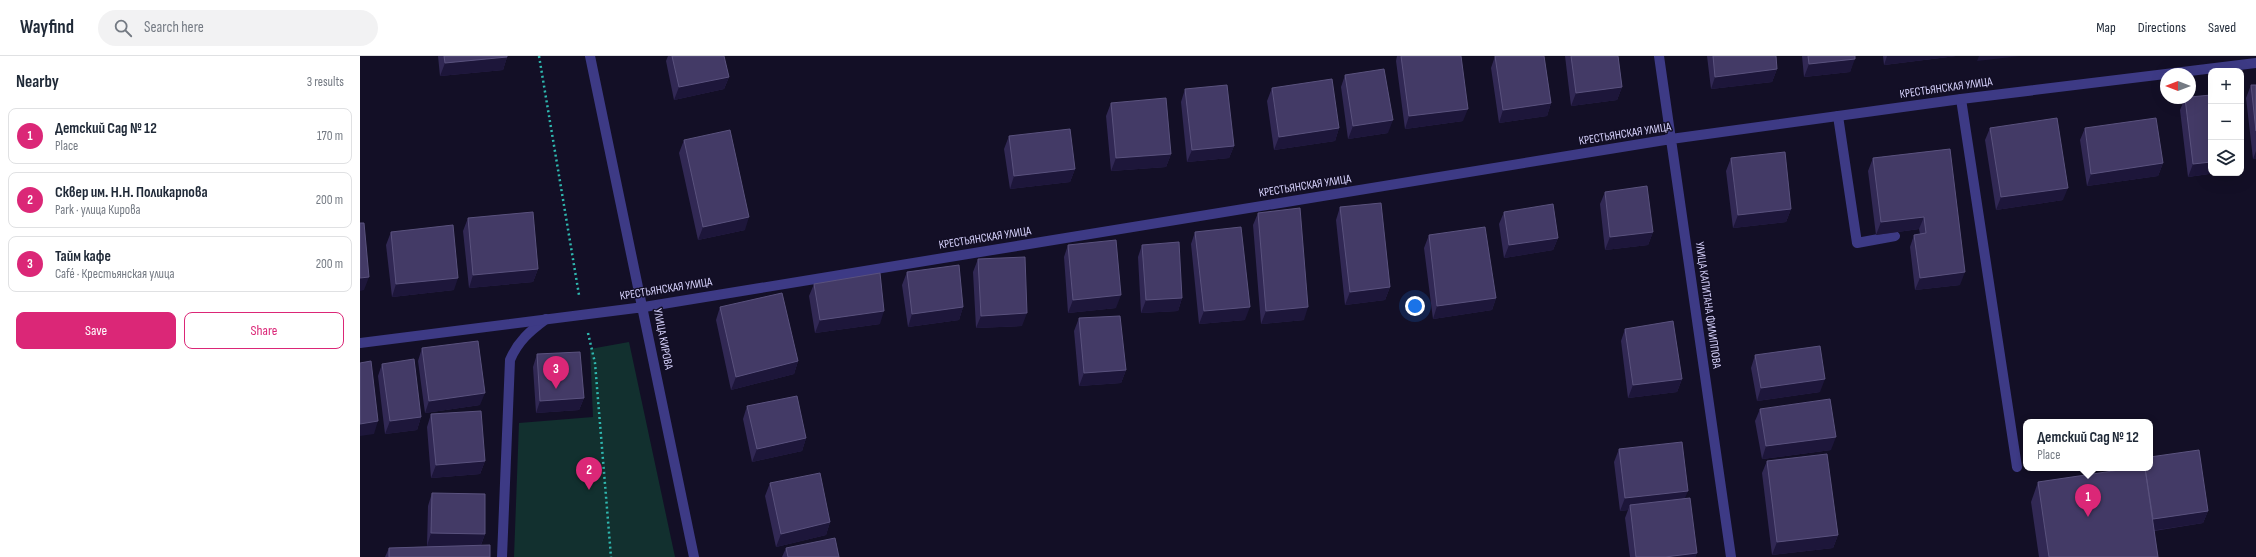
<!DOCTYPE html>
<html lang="en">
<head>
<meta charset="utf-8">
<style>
  :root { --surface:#fff; --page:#f2f2f3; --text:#1f2937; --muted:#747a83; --line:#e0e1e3; --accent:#db2777 }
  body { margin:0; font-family:"Sofia Sans Condensed",sans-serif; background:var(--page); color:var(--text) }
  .controls { position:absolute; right:12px; top:12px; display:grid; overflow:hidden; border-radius:8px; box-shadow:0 4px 16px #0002 }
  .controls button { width:36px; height:36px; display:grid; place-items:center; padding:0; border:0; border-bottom:1px solid var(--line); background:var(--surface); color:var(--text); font:20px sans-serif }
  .compass { position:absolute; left:1800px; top:12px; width:36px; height:36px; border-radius:50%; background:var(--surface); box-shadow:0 4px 16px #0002; rotate:270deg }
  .you { position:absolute; left:1055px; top:250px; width:14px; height:14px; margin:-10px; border:3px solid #fff; border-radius:50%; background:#1a73e8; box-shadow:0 0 0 6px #1a73e833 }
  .badge { display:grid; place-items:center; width:26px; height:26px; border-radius:50%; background:var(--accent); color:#fff; font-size:13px; font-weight:700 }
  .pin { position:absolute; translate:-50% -33px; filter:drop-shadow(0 1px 2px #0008) }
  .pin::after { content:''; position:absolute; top:21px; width:14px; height:12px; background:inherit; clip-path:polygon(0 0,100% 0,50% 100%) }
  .popup { position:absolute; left:1663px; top:363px; width:130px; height:52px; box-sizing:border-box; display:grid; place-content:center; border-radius:8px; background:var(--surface); filter:drop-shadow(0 1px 3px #0005); font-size:13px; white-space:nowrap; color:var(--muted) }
  .popup b { font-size:15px; color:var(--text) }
  .popup::after { content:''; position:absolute; left:50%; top:100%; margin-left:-8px; border:8px solid transparent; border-top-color:var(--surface) }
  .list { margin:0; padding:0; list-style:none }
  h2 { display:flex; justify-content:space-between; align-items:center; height:52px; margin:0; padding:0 16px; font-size:17px }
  h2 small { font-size:13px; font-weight:400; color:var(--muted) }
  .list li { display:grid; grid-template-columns:26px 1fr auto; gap:12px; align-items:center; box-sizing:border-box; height:56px; margin:0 8px 8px; padding:0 8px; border:1px solid var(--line); border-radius:8px }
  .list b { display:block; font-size:15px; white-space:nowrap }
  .list p { margin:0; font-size:13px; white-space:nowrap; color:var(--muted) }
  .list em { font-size:13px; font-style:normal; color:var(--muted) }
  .actions { display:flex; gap:8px; padding:12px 16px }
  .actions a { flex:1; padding:9px 0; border:1px solid var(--accent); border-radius:8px; text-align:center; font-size:14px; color:var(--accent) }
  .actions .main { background:var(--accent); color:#fff }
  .icon { flex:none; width:22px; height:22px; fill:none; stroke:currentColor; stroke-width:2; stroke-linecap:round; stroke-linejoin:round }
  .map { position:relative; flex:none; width:1896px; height:501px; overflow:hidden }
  header { display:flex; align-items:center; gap:24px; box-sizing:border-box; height:56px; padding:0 20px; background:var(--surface); border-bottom:1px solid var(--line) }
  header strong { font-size:19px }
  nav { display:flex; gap:22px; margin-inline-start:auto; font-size:14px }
  .search { width:280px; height:36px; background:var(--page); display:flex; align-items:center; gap:10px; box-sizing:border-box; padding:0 14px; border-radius:22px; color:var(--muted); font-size:15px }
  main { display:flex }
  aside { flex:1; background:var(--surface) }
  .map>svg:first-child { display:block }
  .green { fill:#12302f }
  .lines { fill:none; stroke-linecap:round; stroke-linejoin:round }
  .path { stroke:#2fb8b0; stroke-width:2.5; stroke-dasharray:2 3; stroke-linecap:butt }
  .service { stroke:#3d3a85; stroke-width:10 }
  .minor { stroke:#3d3a85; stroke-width:10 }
  .wall { fill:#312854 }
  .shaded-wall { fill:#1d163a }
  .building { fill:#433a66; stroke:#5a527e }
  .labels { text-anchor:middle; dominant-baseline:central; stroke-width:3; stroke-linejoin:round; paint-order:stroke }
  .street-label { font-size:12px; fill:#d9d4ff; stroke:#130f26 }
</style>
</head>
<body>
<header>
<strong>Wayfind</strong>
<div class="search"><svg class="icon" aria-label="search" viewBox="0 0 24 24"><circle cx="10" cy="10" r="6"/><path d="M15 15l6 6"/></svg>Search here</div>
<nav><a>Map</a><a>Directions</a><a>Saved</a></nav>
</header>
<main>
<aside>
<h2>Nearby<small>3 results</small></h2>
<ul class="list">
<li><span class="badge">1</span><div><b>Детский Сад № 12</b><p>Place</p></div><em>170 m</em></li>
<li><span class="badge">2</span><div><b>Сквер им. Н.Н. Поликарпова</b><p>Park · улица Кирова</p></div><em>200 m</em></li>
<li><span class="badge">3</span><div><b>Тайм кафе</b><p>Café · Крестьянская улица</p></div><em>200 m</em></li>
</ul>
<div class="actions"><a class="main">Save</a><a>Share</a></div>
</aside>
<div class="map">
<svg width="1896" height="501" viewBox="0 0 1896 501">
  <rect width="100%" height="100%" fill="#130f26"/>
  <path class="green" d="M 269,286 L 315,501 L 154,501 L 159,367 L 233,361 L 230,293 Z"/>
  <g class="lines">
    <path class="path" d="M 179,0 L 219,239
      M 228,277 L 235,307 L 251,501"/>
    <path class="service" d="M 1601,43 L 1657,411
      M 1478,60 L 1497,187 L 1535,180
      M 142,501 L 150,304 C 158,285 170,275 186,263"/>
    <path class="minor" d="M 230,0 L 334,501
      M 1299,0 L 1371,501
      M 0,287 L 284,251 L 1311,83 L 1601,43 L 1896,7"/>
  </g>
  <path class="wall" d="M 78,0 L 147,0 L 147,1 L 143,14 L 80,20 Z
    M 308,0 L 364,0 L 369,21 L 364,33 L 314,44 L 306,5 Z
    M 1037,0 L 1101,0 L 1103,65 L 1045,73 L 1036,5 Z
    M 1135,0 L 1184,0 L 1191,47 L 1187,60 L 1139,67 L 1131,12 Z
    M 1205,0 L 1258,0 L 1262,31 L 1257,44 L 1211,50 Z
    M 1347,0 L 1416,0 L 1417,13 L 1412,26 L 1351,33 Z
    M 1442,0 L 1495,0 L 1490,16 L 1444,21 Z
    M 1523,0 L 1596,0 L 1524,9 Z
    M 985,19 L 1028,77 L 988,83 L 981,31 Z
    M 1891,29 L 1896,29 L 1896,103 L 1893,103 L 1886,42 Z
    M 912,32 L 979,72 L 975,85 L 914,94 L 907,45 Z
    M 825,33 L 874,90 L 869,102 L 827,106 L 821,46 Z
    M 1825,42 L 1830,42 L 1851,117 L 1856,117 L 1828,121 L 1820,54 Z
    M 751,47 L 811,98 L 806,111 L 751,115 L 746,60 Z
    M 1630,72 L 1703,144 L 1636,154 L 1625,84 Z
    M 1725,72 L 1803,107 L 1798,120 L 1727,130 L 1720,84 Z
    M 649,80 L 715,113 L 710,126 L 650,133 L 644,93 Z
    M 324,84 L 385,174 L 338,184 L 319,97 Z
    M 1590,93 L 1600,229 L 1555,234 L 1550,191 L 1554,179 L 1560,178 L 1559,173 L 1516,179 L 1508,115 L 1513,102 Z
    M 1371,102 L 1431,153 L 1426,166 L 1373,172 L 1366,115 Z
    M 1245,136 L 1293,176 L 1288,189 L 1245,194 L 1240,148 Z
    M 980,151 L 1030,231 L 1025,244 L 985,249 L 976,164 Z
    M 1144,156 L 1198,182 L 1193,194 L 1144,202 L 1139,168 Z
    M 898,157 L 944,264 L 901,268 L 893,169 Z
    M 108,162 L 178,213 L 173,226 L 109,232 L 103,175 Z
    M 31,176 L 94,234 L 32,241 L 26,189 Z
    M 835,176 L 885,264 L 839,268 L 831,188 Z
    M 1069,179 L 1136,242 L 1132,254 L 1073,263 L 1064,192 Z
    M 708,189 L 756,252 L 708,257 L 704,201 Z
    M 782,189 L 822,242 L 818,255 L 781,257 L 778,201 Z
    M 618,203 L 662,270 L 616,272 L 613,216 Z
    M 547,216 L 603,251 L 599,264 L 548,271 L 542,229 Z
    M 454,228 L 520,268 L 455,277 L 449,240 Z
    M 360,251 L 438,305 L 434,318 L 371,334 L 356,264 Z
    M 719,262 L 766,314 L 761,327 L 719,330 L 714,275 Z
    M 1265,273 L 1322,323 L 1317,336 L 1268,342 L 1261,285 Z
    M 62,292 L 120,349 L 65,357 L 58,305 Z
    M 177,298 L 224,342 L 219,354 L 176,357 L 173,311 Z
    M 1395,299 L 1460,336 L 1397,345 L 1391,312 Z
    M 22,308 L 61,361 L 57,374 L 25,378 L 18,320 Z
    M 387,350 L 446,382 L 442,395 L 392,406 L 383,363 Z
    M 1400,353 L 1471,394 L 1402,403 L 1395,365 Z
    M 71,358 L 125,405 L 120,418 L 71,422 L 67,371 Z
    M 1259,393 L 1325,443 L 1337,497 L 1335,501 L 1270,501 L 1265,462 L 1268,454 L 1260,455 L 1254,406 Z
    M 1407,405 L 1478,479 L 1473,492 L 1412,499 L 1402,417 Z
    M 1678,426 L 1848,455 L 1843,467 L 1794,475 L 1798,501 L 1679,501 L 1671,446 Z
    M 410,427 L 470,466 L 466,479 L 416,491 L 405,440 Z
    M 72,437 L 125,478 L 121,489 L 130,501 L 25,501 L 29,492 L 77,490 L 67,490 L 68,450 Z
    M 426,492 L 479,501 L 422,501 Z"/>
  <path class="shaded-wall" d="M 1527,0 L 1596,0 L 1524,9 Z
    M 1619,0 L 1660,0 L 1617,5 Z
    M 147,1 L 143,14 L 80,20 L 85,7 Z
    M 1495,3 L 1490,16 L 1444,21 L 1449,8 Z
    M 1417,13 L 1412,26 L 1351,33 L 1355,21 Z
    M 369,21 L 364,33 L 314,44 L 319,31 Z
    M 1262,31 L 1257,44 L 1211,50 L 1216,37 Z
    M 1191,47 L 1187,60 L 1139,67 L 1143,54 Z
    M 1108,53 L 1103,65 L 1045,73 L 1049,60 Z
    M 1033,64 L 1028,77 L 988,83 L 993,70 Z
    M 979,72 L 975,85 L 914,94 L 919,81 Z
    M 874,90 L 869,102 L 827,106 L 832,94 Z
    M 1896,95 L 1896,103 L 1893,103 Z
    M 811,98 L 806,111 L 751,115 L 756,102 Z
    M 1851,106 L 1851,117 L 1856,117 L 1828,121 L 1833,108 Z
    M 1803,107 L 1798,120 L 1727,130 L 1731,118 Z
    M 715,113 L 710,126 L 650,133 L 654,120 Z
    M 1708,132 L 1703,144 L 1636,154 L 1641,141 Z
    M 1431,153 L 1426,166 L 1373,172 L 1378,159 Z
    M 389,161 L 385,174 L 338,184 L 343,171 Z
    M 1564,161 L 1559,173 L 1516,179 L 1521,166 Z
    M 1293,176 L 1288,189 L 1245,194 L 1250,181 Z
    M 1198,182 L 1193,194 L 1144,202 L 1149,189 Z
    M 178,213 L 173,226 L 109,232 L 113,219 Z
    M 1605,216 L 1600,229 L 1555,234 L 1560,222 Z
    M 9,221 L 4,234 L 0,235 L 0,222 Z
    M 98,222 L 94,234 L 32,241 L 36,228 Z
    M 1030,231 L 1025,244 L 985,249 L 990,236 Z
    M 761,239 L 756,252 L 708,257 L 713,244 Z
    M 822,242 L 818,255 L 781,257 L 786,244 Z
    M 1136,242 L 1132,254 L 1073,263 L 1077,250 Z
    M 603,251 L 599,264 L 548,271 L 552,258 Z
    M 890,251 L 885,264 L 839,268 L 844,255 Z
    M 948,251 L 944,264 L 901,268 L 906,255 Z
    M 524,255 L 520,268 L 455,277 L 460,264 Z
    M 667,257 L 662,270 L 616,272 L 621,260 Z
    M 438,305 L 434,318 L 371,334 L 376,321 Z
    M 766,314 L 761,327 L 719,330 L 724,317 Z
    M 1322,323 L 1317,336 L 1268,342 L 1273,329 Z
    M 1465,323 L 1460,336 L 1397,345 L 1401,332 Z
    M 125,337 L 120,349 L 65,357 L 69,345 Z
    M 224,342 L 219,354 L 176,357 L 180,345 Z
    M 61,361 L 57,374 L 25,378 L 30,365 Z
    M 18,365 L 14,378 L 0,380 L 0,368 Z
    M 1476,381 L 1471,394 L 1402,403 L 1406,390 Z
    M 446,382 L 442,395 L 392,406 L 397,393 Z
    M 125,405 L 120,418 L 71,422 L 76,409 Z
    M 1328,435 L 1323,447 L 1270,449 L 1268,454 L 1260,455 L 1265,442 Z
    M 1848,455 L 1843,467 L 1784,476 L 1789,464 Z
    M 470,466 L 466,479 L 416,491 L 421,478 Z
    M 71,477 L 125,478 L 120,491 L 67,490 Z
    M 1478,479 L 1473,492 L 1412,499 L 1417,486 Z
    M 1337,497 L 1335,501 L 1305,501 Z"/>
  <path class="building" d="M 84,0 L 147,0 L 147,1 L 85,7 Z
    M 312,0 L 364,0 L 369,21 L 319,31 Z
    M 1041,0 L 1101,0 L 1108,53 L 1049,60 Z
    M 1135,0 L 1184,0 L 1191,47 L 1143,54 Z
    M 1211,0 L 1258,0 L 1262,31 L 1216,37 Z
    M 1353,0 L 1416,0 L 1417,13 L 1355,21 Z
    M 1448,0 L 1495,0 L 1495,3 L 1449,8 Z
    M 1024,13 L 1033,64 L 993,70 L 985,19 Z
    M 972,23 L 979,72 L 919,81 L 912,32 Z
    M 867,29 L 874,90 L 832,94 L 825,33 Z
    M 1891,29 L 1896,29 L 1896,75 Z
    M 1851,39 L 1851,106 L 1833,108 L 1825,42 L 1830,42 L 1830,41 Z
    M 806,42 L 811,98 L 756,102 L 751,47 Z
    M 1697,62 L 1708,132 L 1641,141 L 1630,72 Z
    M 1796,62 L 1803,107 L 1731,118 L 1725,72 Z
    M 710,73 L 715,113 L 654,120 L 649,80 Z
    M 370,74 L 389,161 L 343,171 L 324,84 Z
    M 1590,93 L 1605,216 L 1560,222 L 1554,179 L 1566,177 L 1564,161 L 1521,166 L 1513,102 Z
    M 1425,96 L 1431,153 L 1378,159 L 1371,102 Z
    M 1287,130 L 1293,176 L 1250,181 L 1245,136 Z
    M 1021,147 L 1030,231 L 990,236 L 980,151 Z
    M 1193,148 L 1198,182 L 1149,189 L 1144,156 Z
    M 940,152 L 948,251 L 906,255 L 898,157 Z
    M 173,156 L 178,213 L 113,219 L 108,162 Z
    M 0,167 L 4,167 L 9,221 L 0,222 Z
    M 93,169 L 98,222 L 36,228 L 31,176 Z
    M 881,171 L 890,251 L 844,255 L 835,176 Z
    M 1125,171 L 1136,242 L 1077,250 L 1069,179 Z
    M 756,184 L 761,239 L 713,244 L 708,189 Z
    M 819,186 L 822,242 L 786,244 L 782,189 Z
    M 665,201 L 667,257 L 621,260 L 618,203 Z
    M 599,209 L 603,251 L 552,258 L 547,216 Z
    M 520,217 L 524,255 L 460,264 L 454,228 Z
    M 422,237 L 438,305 L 376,321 L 360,251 Z
    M 760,260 L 766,314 L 724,317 L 719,262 Z
    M 1313,265 L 1322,323 L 1273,329 L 1265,273 Z
    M 118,285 L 125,337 L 69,345 L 62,292 Z
    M 1460,290 L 1465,323 L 1401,332 L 1395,299 Z
    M 220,296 L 224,342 L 180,345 L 177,298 Z
    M 54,303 L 61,361 L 30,365 L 22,308 Z
    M 11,305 L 18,365 L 0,368 L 0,307 Z
    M 437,340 L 446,382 L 397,393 L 387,350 Z
    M 1470,343 L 1476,381 L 1406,390 L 1400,353 Z
    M 121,355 L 125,405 L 76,409 L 71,358 Z
    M 1322,386 L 1328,435 L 1265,442 L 1259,393 Z
    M 1839,394 L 1848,455 L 1793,463 L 1785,412 L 1790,412 L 1790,401 Z
    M 1467,398 L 1478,479 L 1417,486 L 1407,405 Z
    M 1773,412 L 1785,412 L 1798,501 L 1689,501 L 1678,426 Z
    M 460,417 L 470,466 L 421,478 L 410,427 Z
    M 72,437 L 125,438 L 125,478 L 71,477 Z
    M 1330,442 L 1337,497 L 1305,501 L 1276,501 L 1270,449 Z
    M 475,482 L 479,501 L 428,501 L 426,492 Z
    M 130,489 L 130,501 L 29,501 L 29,492 Z"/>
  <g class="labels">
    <g class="street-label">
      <text transform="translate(1586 32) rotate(-8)">КРЕСТЬЯНСКАЯ УЛИЦА</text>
      <text transform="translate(1265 78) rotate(-9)">КРЕСТЬЯНСКАЯ УЛИЦА</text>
      <text transform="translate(945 130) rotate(-9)">КРЕСТЬЯНСКАЯ УЛИЦА</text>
      <text transform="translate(625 182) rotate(-9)">КРЕСТЬЯНСКАЯ УЛИЦА</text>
      <text transform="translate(306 233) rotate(-9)">КРЕСТЬЯНСКАЯ УЛИЦА</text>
      <text transform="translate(1348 249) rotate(82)">УЛИЦА КАПИТАНА ФИЛИППОВА</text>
      <text transform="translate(303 283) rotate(79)">УЛИЦА КИРОВА</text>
    </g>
  </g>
</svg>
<div class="controls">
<button>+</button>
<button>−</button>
<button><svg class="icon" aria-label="layers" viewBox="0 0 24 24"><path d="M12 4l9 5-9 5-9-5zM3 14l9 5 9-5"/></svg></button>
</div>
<svg class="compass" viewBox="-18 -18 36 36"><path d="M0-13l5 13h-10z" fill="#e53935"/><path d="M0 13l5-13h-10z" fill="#747a83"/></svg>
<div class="you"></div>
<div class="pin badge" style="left:1728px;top:461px">1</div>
<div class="popup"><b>Детский Сад № 12</b>Place</div>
<div class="pin badge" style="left:229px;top:434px">2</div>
<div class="pin badge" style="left:196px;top:333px">3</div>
</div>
</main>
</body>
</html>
